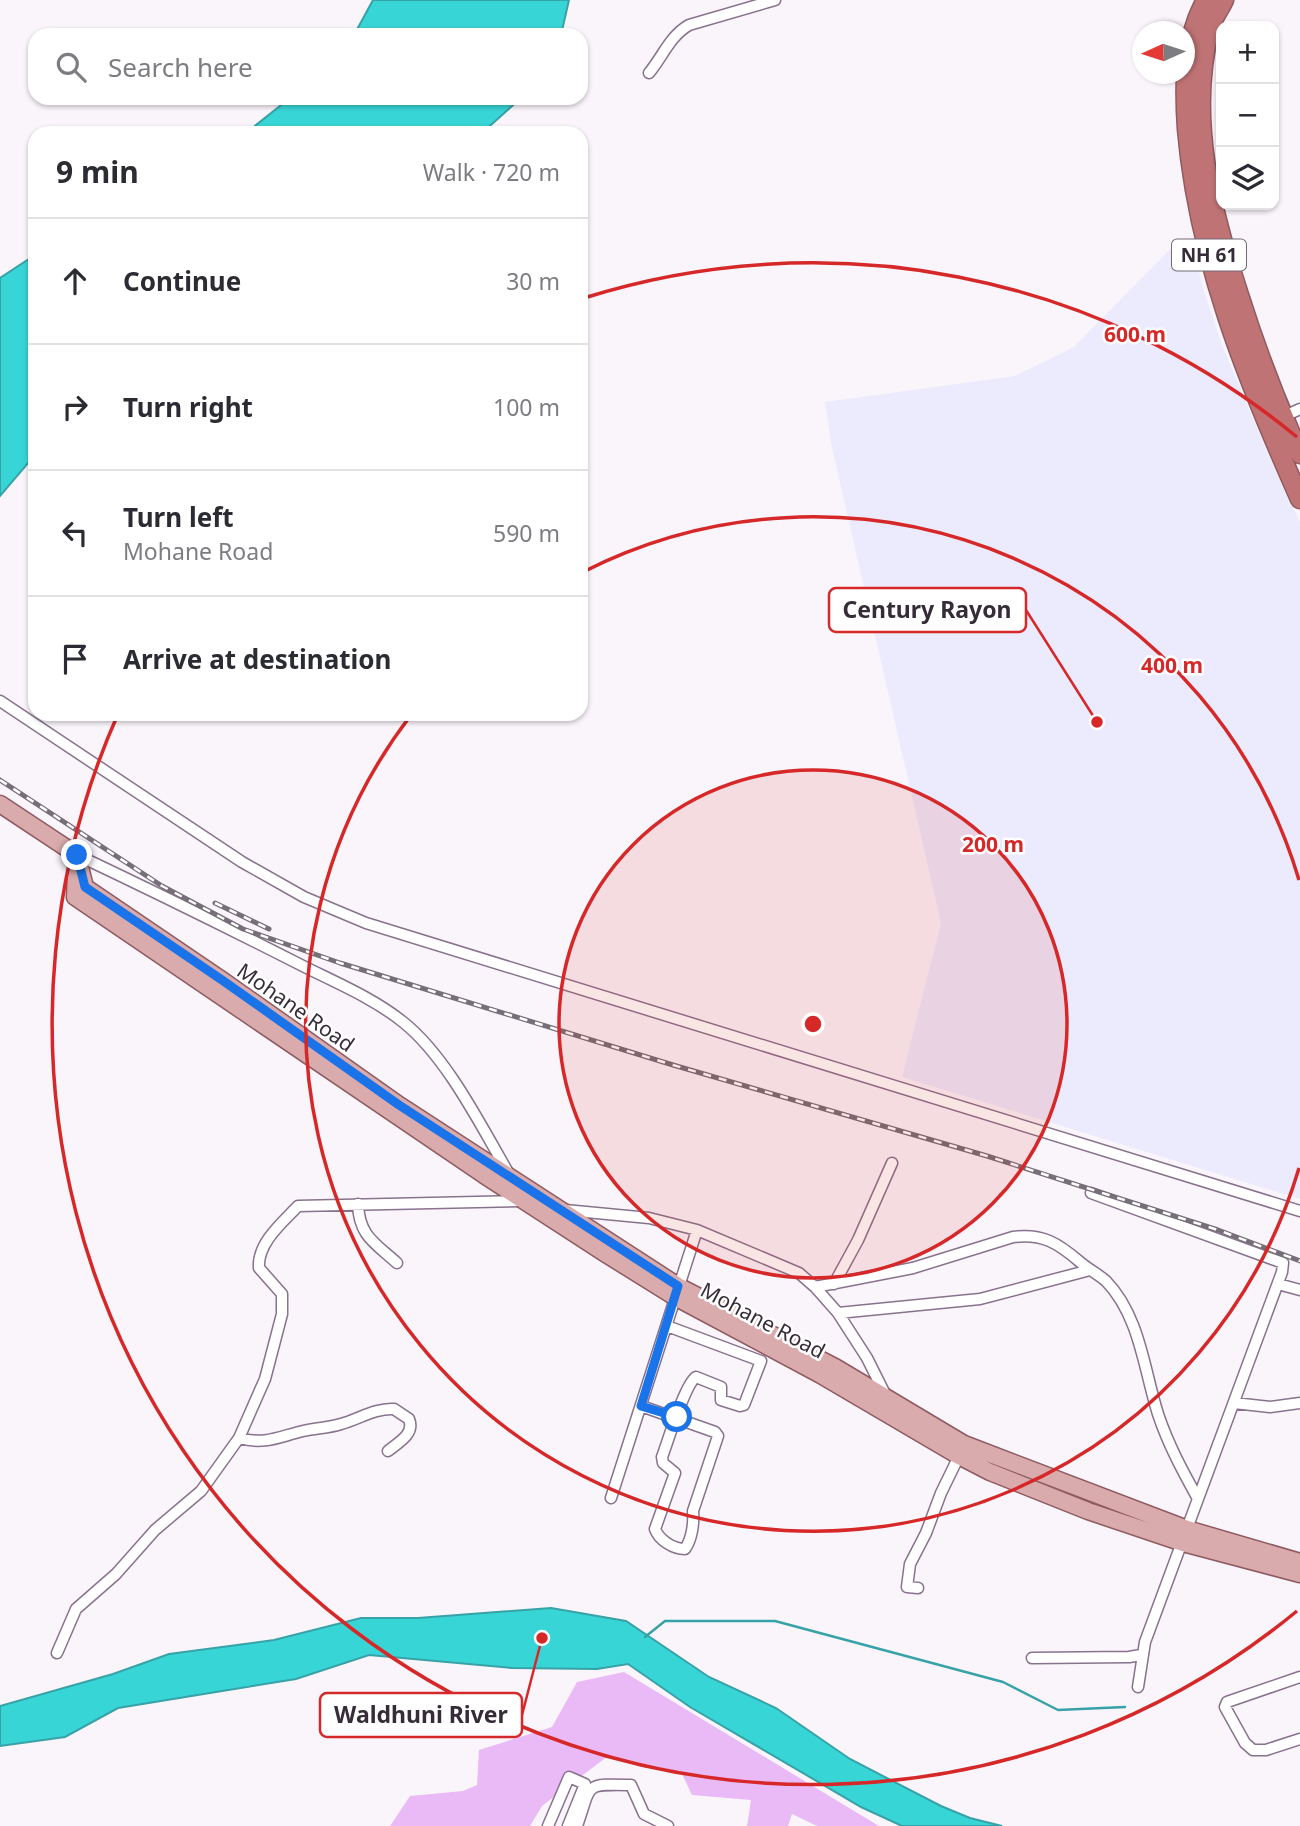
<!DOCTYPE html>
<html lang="en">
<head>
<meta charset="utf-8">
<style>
  :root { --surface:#fff; --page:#f7f7f7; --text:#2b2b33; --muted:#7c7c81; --line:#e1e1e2 }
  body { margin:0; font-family:"Noto Sans",sans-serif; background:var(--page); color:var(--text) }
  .controls { position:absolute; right:21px; top:21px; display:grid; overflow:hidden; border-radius:14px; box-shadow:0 2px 5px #0004 }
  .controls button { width:63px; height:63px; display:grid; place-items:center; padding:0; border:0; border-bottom:2px solid var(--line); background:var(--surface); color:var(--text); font:35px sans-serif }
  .compass { position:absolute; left:1132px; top:21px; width:63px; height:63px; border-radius:50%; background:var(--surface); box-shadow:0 2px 5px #0004; rotate:267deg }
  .stop { position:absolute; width:21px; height:21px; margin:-16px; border:5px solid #1a73e8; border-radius:50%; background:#fff }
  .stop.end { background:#1a73e8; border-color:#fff; box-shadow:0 2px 7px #0008 }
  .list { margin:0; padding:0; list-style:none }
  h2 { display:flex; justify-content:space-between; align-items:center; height:91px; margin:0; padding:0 28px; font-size:30px }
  h2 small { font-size:23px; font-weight:400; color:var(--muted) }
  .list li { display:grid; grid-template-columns:46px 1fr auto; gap:21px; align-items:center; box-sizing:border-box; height:126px; padding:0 28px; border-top:2px solid var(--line) }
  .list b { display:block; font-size:26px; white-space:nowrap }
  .list p { margin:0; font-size:23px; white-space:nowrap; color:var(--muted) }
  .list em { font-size:23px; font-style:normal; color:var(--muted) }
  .icon { flex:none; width:38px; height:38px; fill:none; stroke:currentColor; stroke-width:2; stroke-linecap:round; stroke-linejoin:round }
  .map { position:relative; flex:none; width:1300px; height:1826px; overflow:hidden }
  .search { position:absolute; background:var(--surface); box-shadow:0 2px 5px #0004; left:28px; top:28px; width:560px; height:77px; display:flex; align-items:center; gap:18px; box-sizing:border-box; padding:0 24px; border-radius:21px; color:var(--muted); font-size:26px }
  .panel { position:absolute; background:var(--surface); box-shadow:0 2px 5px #0004; left:28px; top:126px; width:560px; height:595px; border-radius:21px }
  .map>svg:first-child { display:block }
  .industrial { fill:#ecebfd }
  .green { fill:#eabaf6 }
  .water { fill:#38d5d6; stroke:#37a2a7; stroke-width:2 }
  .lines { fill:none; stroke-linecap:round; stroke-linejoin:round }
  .stream { stroke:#37a2a7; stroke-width:2.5 }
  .street-casing { stroke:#88728d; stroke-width:13 }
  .primary-casing { stroke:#8f5a60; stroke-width:19 }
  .highway-casing { stroke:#8f5a60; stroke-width:21 }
  .street { stroke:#fff; stroke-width:10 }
  .primary { stroke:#d9abac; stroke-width:16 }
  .highway { stroke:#bf7375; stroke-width:18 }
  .rail-casing { stroke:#766e78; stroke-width:5 }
  .rail { stroke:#fff; stroke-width:2.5; stroke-dasharray:8; stroke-linecap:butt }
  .route { stroke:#1a73e8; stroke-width:9 }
  .ring { fill:none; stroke:#d62828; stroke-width:3.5 }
  .labels { text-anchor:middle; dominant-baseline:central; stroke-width:5; stroke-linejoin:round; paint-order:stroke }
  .shield { fill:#fff; stroke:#726b74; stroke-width:2 }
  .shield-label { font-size:19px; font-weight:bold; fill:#362c38 }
  .street-label { font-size:21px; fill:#362c38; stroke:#fff }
  .centre { fill:#d62828; stroke:#fff; stroke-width:3.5 }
  .ring-label { font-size:21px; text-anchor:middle; font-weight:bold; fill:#d62828; stroke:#fff; stroke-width:5; stroke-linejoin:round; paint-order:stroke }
  .leader { fill:none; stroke:#d62828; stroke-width:2.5 }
  .callout-dot { fill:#d62828; stroke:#fff; stroke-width:2.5 }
  .callout { fill:#fff; stroke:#d62828; stroke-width:2.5 }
  .callout-label { font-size:23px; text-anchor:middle; font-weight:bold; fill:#362c38 }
</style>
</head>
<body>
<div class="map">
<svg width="1300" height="1826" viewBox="0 0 1300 1826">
  <rect width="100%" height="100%" fill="#faf5fb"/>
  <path class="industrial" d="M 1191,239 L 1203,288 L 1222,345 L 1273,466 L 1300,522 L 1300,1199 L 902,1077 L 941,923 L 832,448 L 825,402 L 1015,376 L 1074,347 L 1177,242 Z"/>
  <path class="green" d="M 624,1672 L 879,1826 L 817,1826 L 792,1814 L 788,1826 L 747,1826 L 751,1800 L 692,1795 L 681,1772 L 612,1757 L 602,1752 L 608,1756 L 542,1806 L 530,1826 L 390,1826 L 410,1796 L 463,1791 L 477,1785 L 479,1750 L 552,1727 L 577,1682 Z"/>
  <path class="water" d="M 373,0 L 569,0 L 561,35 L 354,35 Z
    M 290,98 L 521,98 L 482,133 L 246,133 Z
    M 35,255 L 35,455 L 0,496 L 0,278 Z
    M 551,1608 L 626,1621 L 709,1677 L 776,1708 L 850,1759 L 941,1806 L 970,1818 L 1002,1826 L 902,1826 L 861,1807 L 690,1707 L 628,1664 L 597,1669 L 512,1668 L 369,1655 L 296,1679 L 118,1708 L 65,1737 L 0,1746 L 0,1706 L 113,1674 L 169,1654 L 274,1640 L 361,1618 L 418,1618 Z"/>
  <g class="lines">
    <path class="stream" d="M 645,1637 L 665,1621 L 775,1621 L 1003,1682 L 1058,1710 L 1125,1707"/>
    <defs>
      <path id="street" d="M 649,73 C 663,56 670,36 689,25 L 775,0
        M 1280,418 L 1300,409
        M 0,701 L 242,862 L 304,897 L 366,923 L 1300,1211
        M 77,855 C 151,890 224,926 297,963 C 332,981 372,997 403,1022 C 447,1057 481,1126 509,1174
        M 1091,1193 L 1283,1263 L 1282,1272 L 1145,1642 L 1138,1687
        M 358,1204 C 359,1236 375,1243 397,1263
        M 565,1210 L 649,1218 L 697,1230 L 799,1273 L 815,1287 L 838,1313 L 867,1358 L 885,1394
        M 834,1284 L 858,1240 L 892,1163
        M 1278,1284 L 1300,1290
        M 815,1287 L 913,1268 L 1013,1237 C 1042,1233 1058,1243 1080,1262 C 1088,1269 1098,1274 1106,1281 C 1140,1316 1144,1370 1158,1414 C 1168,1444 1182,1470 1197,1497
        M 838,1313 L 980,1299 L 1090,1270
        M 1234,1403 L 1270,1407 L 1300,1403
        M 641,1406 L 715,1432 L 718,1436 L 693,1511 C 694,1523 692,1539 685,1549 C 673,1549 659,1540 655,1529 L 675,1473 L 663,1463 L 662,1457 C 668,1441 685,1384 696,1377 L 721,1387 L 721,1400 L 740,1406 L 744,1405 L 761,1361 L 667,1326
        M 239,1438 C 265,1445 278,1437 303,1431 C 316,1428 329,1428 341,1424 C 359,1419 375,1408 394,1409 L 409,1419 C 415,1434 399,1442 388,1451
        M 611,1498 L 697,1230
        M 918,1588 L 907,1587 L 910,1564 L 926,1533 L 941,1493 L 960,1454
        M 57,1653 L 76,1609 L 116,1574 L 155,1530 L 201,1491 L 239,1438 L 265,1379 L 282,1314 L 282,1294 L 259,1268 C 257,1243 283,1222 298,1206 L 520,1201
        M 1032,1658 L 1129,1657 L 1141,1655
        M 1300,1677 L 1227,1702 L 1225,1707 L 1245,1743 L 1253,1750 L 1266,1750 L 1300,1739
        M 548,1826 L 569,1777 L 585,1784 L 568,1826
        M 577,1826 C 592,1783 583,1784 631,1785 L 644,1814 L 668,1826"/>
      <path id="primary" d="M 0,804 L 77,855 L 85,887 L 222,980 L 399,1105 L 678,1286 L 835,1367 L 964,1444 L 1187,1529 L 1300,1562
        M 76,873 L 75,897 L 484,1175 L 606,1254 L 675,1297 L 821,1375 L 959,1456 L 990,1472 L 1088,1511 L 1183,1543 L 1300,1574"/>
      <path id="highway" d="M 1206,0 C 1184,39 1184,86 1187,129 C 1198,259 1247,380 1300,499
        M 1224,0 C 1220,9 1212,19 1210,28 C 1187,117 1211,210 1239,295 C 1256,349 1276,402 1300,454"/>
    </defs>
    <use href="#street" class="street-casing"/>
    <use href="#primary" class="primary-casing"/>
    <use href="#highway" class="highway-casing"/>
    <use href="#street" class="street"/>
    <use href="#primary" class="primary"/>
    <use href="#highway" class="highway"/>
    <defs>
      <path id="rail" d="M 0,780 L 162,886 L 243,929 L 340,963 L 673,1065 L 987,1156 L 1218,1230 L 1300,1261
        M 215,903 L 269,929"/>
    </defs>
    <use href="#rail" class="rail-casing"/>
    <use href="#rail" class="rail"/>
  </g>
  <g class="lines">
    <path class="route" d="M 77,855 L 85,887 L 222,980 L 399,1105 L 678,1286 L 641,1406 L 677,1417"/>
  </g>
  <circle cx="813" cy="1024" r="254" fill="#d62828" fill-opacity=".12"/>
  <g class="ring">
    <circle cx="813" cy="1024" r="254"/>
    <path d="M1299 1168A507 507 0 1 1 411 715M583 572A507 507 0 0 1 1299 880"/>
    <path d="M1297 1611A761 761 0 0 1 118 714M584 298A761 761 0 0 1 1297 437"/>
  </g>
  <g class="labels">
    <rect class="shield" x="1172" y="239.5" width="74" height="31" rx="5"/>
    <g class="shield-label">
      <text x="1209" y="255">NH 61</text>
    </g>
    <g class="street-label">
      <text transform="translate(296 1007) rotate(35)">Mohane Road</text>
      <text transform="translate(763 1320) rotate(28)">Mohane Road</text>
    </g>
  </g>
  <circle cx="813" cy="1024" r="10" class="centre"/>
  <g class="ring-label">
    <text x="1135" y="342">600 m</text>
    <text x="1172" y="673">400 m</text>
    <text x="993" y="852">200 m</text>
  </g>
  <path class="leader" d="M1097 722L1026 610M542 1638L522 1715"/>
  <g class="callout-dot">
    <circle cx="1097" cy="722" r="7"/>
    <circle cx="542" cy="1638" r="7"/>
  </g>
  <g class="callout">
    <rect x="829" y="588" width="197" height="44" rx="7"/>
    <rect x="320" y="1693" width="202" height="44" rx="7"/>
  </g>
  <g class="callout-label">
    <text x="927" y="618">Century Rayon</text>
    <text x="421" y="1723">Waldhuni River</text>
  </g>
</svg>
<div class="controls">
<button>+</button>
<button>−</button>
<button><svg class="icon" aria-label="layers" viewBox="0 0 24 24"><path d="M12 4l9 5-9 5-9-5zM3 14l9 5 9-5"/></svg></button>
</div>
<svg class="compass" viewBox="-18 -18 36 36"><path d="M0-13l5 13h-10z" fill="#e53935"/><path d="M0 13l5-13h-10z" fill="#7c7c81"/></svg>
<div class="stop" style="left:677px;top:1417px"></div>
<div class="stop end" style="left:77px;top:855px"></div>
<div class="search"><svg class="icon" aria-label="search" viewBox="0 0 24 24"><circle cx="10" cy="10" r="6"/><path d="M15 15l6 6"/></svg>Search here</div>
<section class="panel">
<h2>9 min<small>Walk · 720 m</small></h2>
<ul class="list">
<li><svg class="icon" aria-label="ahead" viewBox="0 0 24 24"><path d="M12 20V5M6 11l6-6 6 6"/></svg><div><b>Continue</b></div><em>30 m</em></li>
<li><svg class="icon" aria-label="right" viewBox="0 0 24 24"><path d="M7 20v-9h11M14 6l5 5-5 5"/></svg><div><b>Turn right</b></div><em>100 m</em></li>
<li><svg class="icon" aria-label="left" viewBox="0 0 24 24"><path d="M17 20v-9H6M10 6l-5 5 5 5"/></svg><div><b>Turn left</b><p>Mohane Road</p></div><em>590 m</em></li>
<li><svg class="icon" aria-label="arrive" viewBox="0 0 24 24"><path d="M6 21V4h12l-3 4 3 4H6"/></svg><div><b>Arrive at destination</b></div></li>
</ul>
</section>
</div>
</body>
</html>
